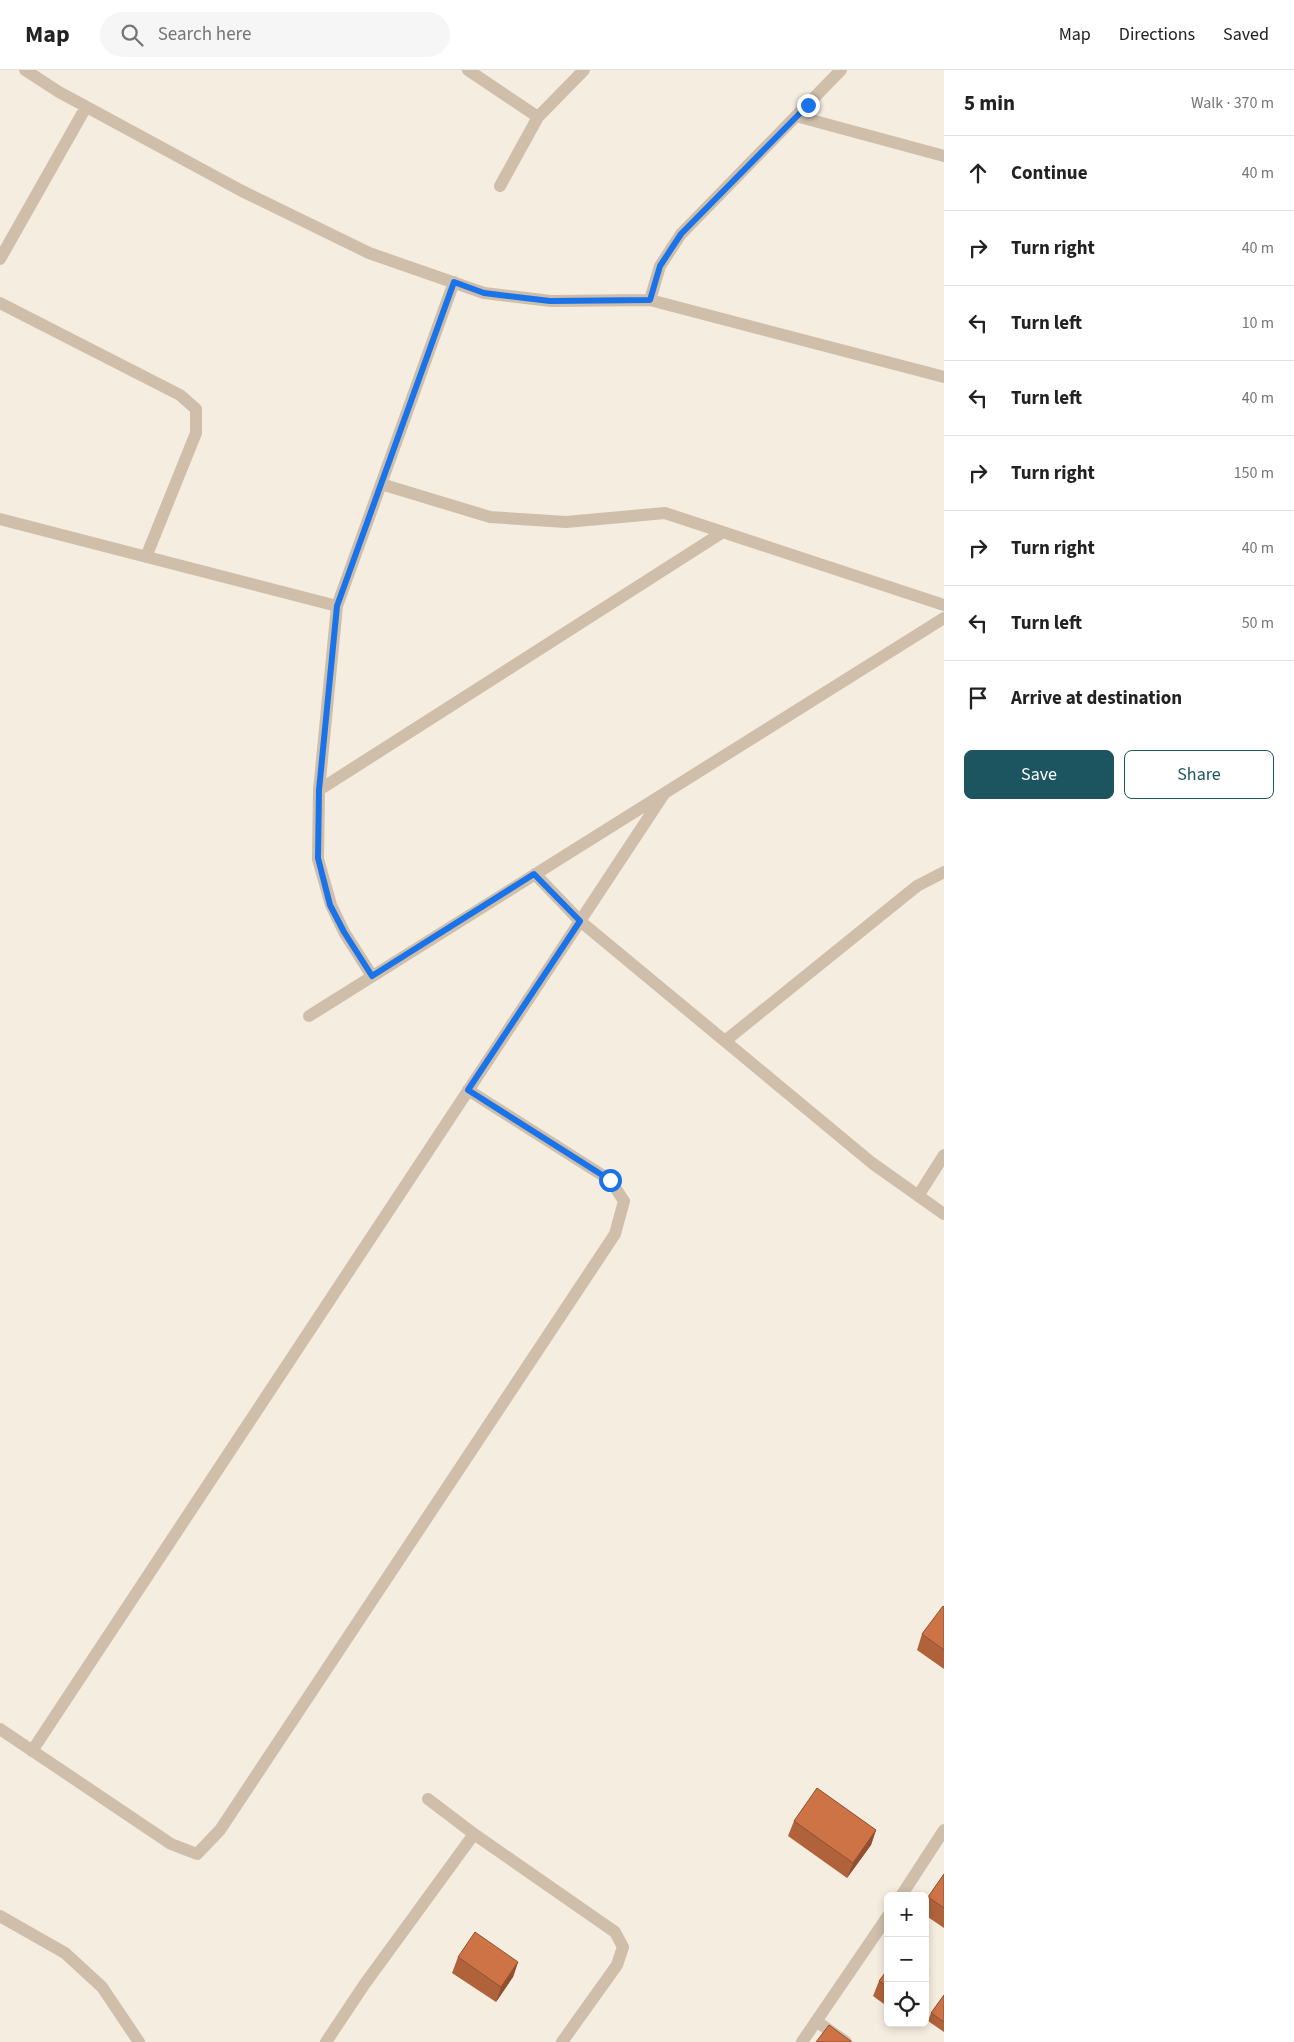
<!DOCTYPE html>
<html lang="en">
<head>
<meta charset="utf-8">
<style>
  :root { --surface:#fff; --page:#f6f6f6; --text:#222; --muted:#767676; --line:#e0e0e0; --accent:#1c5560 }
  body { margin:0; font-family:"Source Sans 3",sans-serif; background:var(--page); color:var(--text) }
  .controls { position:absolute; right:15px; bottom:15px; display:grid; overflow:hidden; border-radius:8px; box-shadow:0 2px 8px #0003 }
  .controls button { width:45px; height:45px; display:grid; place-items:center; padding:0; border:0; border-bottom:1px solid var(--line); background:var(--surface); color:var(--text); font:25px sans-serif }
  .stop { position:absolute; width:15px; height:15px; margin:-11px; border:4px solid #1a73e8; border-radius:50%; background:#fff }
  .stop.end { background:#1a73e8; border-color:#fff; box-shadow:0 1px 5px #0008 }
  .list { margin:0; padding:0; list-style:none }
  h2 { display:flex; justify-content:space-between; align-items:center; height:65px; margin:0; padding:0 20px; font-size:21px }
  h2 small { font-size:16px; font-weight:400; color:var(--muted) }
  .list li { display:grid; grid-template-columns:32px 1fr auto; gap:15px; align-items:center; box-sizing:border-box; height:75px; padding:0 20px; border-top:1px solid var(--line) }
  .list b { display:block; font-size:19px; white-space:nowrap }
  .list em { font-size:16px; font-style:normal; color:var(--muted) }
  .actions { display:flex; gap:10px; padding:15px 20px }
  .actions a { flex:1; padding:11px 0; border:1px solid var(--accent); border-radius:8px; text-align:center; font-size:18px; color:var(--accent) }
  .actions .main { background:var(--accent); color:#fff }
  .icon { flex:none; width:28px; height:28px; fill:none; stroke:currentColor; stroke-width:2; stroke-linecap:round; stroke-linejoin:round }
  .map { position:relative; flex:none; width:944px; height:1972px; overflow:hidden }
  header { display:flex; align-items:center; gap:30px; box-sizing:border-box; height:70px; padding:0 25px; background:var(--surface); border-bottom:1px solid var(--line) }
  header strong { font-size:24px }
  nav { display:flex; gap:28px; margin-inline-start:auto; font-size:18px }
  .search { width:350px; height:45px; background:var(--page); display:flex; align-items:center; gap:12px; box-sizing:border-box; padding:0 18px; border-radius:28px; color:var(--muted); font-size:19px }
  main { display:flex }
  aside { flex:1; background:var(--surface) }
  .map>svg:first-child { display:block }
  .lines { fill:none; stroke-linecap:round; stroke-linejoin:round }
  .minor { stroke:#cebeaa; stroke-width:12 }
  .wall { fill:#b0633b }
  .shaded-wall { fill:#905030 }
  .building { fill:#cd7345; stroke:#905030 }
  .route { stroke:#1a73e8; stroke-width:6 }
</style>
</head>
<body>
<header>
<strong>Map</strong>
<div class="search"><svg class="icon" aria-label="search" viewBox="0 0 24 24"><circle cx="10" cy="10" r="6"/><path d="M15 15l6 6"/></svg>Search here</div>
<nav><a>Map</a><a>Directions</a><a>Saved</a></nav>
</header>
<main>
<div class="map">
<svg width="944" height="1972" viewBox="0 0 944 1972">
  <rect width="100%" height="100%" fill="#f5eddf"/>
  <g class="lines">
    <path class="minor" d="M 25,0 L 59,22 L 240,120 L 369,183 L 484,223 L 551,231 L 650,230 L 944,307
      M 468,0 L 538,47
      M 796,46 L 944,86
      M 500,116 L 538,47 L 584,0
      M 0,189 L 86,37
      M 650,230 L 660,196 L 681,164 L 841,0
      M 0,233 L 180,325 L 196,339 L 196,363 L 146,487
      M 381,414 L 490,447 L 566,452 L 665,443 L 944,535
      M 0,449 L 337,536
      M 319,720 L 723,462
      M 535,804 L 580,851 L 872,1093 L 944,1144
      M 372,906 L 344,862 L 331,835 L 318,789 L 319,720 L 337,536 L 454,212
      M 309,946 L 944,548
      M 725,971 L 917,816 L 944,802
      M 918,1126 L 944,1085
      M 0,1659 L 171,1774 L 197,1784 L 220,1760 L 615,1164 L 624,1131 L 610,1110 L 468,1020
      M 32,1681 L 664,724
      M 428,1729 L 474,1764 L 615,1862 L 623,1877 L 617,1895 L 562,1972
      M 901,1826 L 944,1760
      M 0,1846 L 65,1883 L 102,1917 L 139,1972
      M 816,1951 L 846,1972
      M 326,1972 L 364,1915 L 474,1764
      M 802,1972 L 888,1846"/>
  </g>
  <path class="wall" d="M 944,1537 L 944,1599 L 917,1580 L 922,1564 Z
    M 794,1751 L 876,1760 L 871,1775 L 847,1808 L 788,1766 Z
    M 944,1804 L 944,1858 L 925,1845 L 925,1833 L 928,1827 Z
    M 458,1887 L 518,1892 L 513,1907 L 496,1932 L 452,1903 Z
    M 888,1899 L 888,1937 L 873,1926 L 879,1911 Z
    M 944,1925 L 944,1962 L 928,1951 L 931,1943 Z"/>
  <path class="shaded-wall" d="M 876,1760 L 871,1775 L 847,1808 L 853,1793 Z
    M 518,1892 L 513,1907 L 496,1932 L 501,1917 Z"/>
  <path class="building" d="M 943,1536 L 944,1537 L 944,1580 L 922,1564 Z
    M 817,1718 L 876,1760 L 853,1793 L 794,1751 Z
    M 944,1804 L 944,1838 L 928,1827 Z
    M 475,1862 L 518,1892 L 501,1917 L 458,1887 Z
    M 925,1898 L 929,1901 L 925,1906 Z
    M 888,1899 L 888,1917 L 879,1911 Z
    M 944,1925 L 944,1952 L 931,1943 Z
    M 829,1955 L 852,1972 L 816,1972 Z"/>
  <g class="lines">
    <path class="route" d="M 610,1110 L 468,1020 L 580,851 L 534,804 L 372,906 L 344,862 L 330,835 L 318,788 L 319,720 L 337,536 L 454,212 L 484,223 L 550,231 L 650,230 L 660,196 L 681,164 L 808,35"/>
  </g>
</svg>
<div class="controls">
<button>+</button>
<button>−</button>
<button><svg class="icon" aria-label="locate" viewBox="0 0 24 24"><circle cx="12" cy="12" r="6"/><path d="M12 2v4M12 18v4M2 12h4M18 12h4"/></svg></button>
</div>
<div class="stop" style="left:610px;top:1110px"></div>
<div class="stop end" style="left:808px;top:35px"></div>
</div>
<aside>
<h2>5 min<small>Walk · 370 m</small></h2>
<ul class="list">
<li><svg class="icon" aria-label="ahead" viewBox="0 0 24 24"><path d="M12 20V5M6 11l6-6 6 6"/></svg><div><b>Continue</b></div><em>40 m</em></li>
<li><svg class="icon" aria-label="right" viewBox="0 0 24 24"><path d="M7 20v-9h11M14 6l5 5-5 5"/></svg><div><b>Turn right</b></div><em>40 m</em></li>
<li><svg class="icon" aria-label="left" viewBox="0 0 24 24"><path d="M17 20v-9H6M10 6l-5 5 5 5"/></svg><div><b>Turn left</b></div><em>10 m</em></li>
<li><svg class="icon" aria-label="left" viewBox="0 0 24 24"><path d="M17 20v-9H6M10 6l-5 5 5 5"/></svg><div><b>Turn left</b></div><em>40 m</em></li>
<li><svg class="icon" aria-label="right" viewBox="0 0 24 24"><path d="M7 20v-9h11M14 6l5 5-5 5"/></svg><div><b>Turn right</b></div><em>150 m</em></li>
<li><svg class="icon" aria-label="right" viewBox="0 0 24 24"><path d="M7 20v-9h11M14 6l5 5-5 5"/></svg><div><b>Turn right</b></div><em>40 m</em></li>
<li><svg class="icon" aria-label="left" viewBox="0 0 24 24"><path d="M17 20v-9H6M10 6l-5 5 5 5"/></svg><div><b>Turn left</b></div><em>50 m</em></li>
<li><svg class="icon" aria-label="arrive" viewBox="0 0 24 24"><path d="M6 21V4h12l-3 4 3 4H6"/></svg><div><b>Arrive at destination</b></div></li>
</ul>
<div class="actions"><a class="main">Save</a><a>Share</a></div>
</aside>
</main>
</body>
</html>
